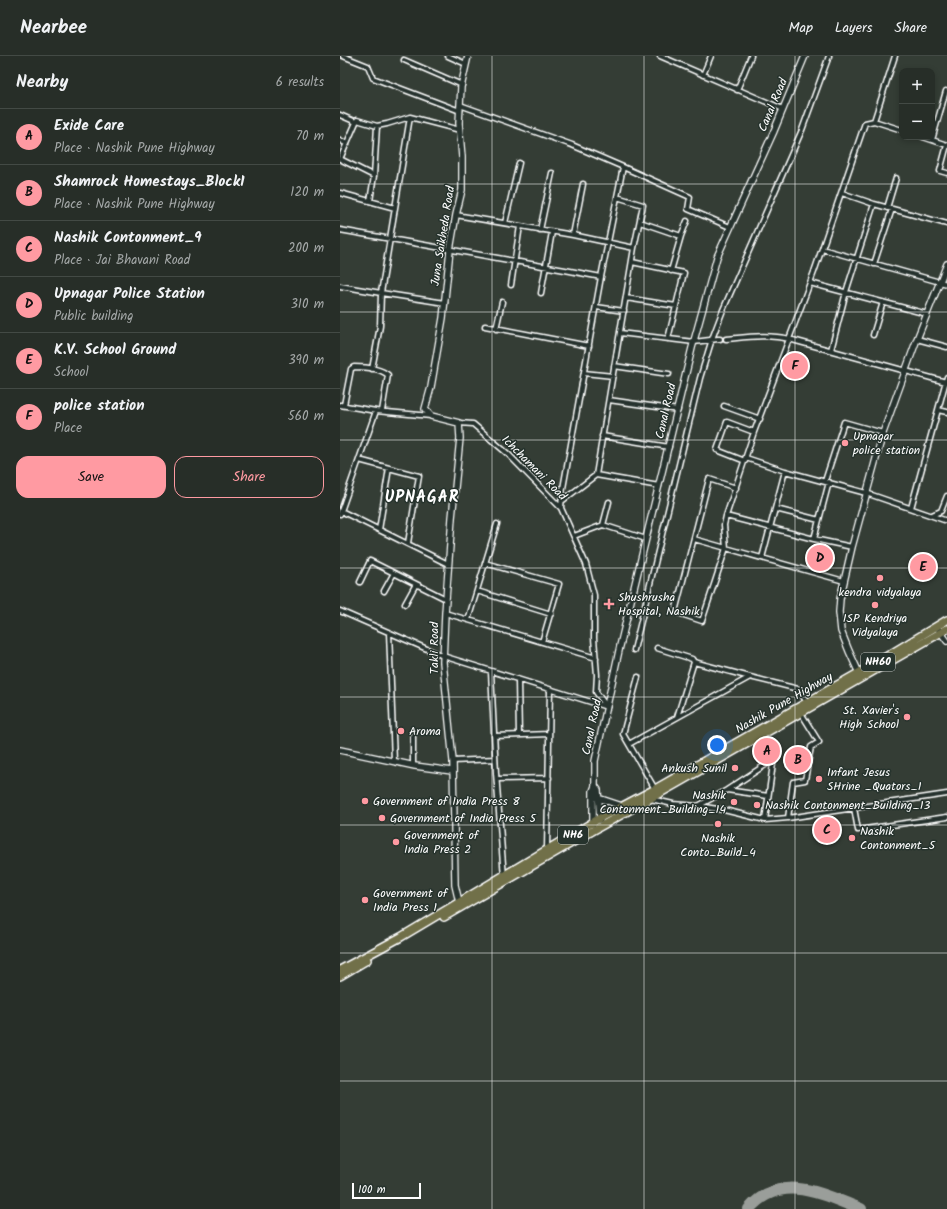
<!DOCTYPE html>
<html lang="en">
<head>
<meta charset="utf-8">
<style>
  :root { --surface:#272e28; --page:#2f3630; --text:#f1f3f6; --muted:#a4a8a8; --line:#434a45; --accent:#ff9aa2 }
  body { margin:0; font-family:Kalam,sans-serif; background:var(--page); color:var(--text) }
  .controls { position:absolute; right:12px; top:12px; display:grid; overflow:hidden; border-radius:8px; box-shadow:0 2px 6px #0003 }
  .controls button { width:36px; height:36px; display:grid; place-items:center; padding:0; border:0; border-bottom:1px solid var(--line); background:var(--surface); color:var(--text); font:20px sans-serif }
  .scale { position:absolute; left:12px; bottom:10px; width:69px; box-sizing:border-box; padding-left:4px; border:2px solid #fff; border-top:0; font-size:11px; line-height:14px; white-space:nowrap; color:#fff; -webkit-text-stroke:3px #26332d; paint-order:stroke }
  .you { position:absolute; left:377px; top:689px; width:14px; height:14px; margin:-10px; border:3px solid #fff; border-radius:50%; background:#1a73e8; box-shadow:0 0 0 6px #1a73e833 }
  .badge { display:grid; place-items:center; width:26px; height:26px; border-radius:50%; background:var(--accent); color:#111; font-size:13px; font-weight:700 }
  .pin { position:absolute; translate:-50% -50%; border:2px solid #fff; box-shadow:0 1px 4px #0006 }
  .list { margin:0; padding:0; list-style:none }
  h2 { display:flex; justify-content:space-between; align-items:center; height:52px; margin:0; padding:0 16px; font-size:17px }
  h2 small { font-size:13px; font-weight:400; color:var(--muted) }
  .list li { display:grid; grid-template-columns:26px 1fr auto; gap:12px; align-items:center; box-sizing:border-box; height:56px; padding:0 16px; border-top:1px solid var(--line) }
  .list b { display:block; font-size:15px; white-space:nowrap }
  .list p { margin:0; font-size:13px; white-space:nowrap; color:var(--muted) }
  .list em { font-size:13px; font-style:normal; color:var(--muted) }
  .actions { display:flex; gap:8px; padding:12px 16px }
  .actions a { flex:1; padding:9px 0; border:1px solid var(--accent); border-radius:12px; text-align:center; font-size:14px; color:var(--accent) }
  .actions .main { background:var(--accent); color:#111 }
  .map { position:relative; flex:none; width:607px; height:1153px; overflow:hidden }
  header { display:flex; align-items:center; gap:24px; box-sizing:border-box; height:56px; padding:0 20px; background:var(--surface); border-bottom:1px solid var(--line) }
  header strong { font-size:19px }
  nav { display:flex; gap:22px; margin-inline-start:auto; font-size:14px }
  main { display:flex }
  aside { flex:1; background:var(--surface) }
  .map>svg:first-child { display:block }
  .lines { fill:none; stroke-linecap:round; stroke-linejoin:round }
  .taxiway { stroke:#9a9e9a; stroke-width:12 }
  .street-casing { stroke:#fff; stroke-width:7 }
  .secondary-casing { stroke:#fff; stroke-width:8 }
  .highway-casing { stroke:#fff; stroke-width:10 }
  .street { stroke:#26332d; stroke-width:4 }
  .secondary { stroke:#26332d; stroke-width:5.5 }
  .highway { stroke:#71704a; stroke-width:7 }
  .grid { fill:none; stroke:#fff; stroke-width:1; stroke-opacity:0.55 }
  .poi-dot { fill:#ff9aa2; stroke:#26332d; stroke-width:1.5 }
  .labels { text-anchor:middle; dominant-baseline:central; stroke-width:3; stroke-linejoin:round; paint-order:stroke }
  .shield { fill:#26332d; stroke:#bec2c0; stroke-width:1 }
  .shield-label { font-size:11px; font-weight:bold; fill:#fff }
  .street-label { font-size:12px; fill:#fff; stroke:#26332d }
  .poi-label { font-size:12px; fill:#fff; stroke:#26332d; text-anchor:start }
  .district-label { font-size:16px; font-weight:bold; letter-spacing:1px; fill:#fff; stroke:#26332d }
</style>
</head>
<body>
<header>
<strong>Nearbee</strong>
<nav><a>Map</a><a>Layers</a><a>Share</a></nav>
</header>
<main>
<aside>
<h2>Nearby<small>6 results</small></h2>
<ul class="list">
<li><span class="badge">A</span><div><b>Exide Care</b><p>Place · Nashik Pune Highway</p></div><em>70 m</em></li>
<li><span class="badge">B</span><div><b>Shamrock Homestays_Block1</b><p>Place · Nashik Pune Highway</p></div><em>120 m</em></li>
<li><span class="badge">C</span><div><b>Nashik Contonment_9</b><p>Place · Jai Bhavani Road</p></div><em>200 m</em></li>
<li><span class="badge">D</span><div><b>Upnagar Police Station</b><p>Public building</p></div><em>310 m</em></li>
<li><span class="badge">E</span><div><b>K.V. School Ground</b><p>School</p></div><em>390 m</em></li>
<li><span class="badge">F</span><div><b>police station</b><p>Place</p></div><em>560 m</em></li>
</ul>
<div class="actions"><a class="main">Save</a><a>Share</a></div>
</aside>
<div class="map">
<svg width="607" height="1153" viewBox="0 0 607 1153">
  <rect width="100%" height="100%" fill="#343d35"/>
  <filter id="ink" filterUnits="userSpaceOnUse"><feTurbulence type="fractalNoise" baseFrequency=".025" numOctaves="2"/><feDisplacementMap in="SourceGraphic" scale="8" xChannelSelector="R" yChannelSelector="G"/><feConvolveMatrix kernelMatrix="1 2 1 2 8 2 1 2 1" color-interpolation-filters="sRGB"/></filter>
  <g filter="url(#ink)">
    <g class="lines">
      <path class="taxiway" d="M 409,1153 C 441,1115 484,1139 521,1153"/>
      <defs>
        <path id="street" d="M 3,0 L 28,10 L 33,22 L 120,55
          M 108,0 L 126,8
          M 320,0 L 443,53
          M 64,4 L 122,29
          M 363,19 L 371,0
          M 397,34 L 411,0
          M 120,49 L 232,89 L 283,111 L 277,141
          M 0,59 L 16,66
          M 534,65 L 555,0
          M 583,81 L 607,89
          M 0,84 L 7,88
          M 592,84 L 606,35
          M 607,89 L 600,115 L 607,117
          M 0,103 L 17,64 L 37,70 L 47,68 L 70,61 L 120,74
          M 0,103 L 34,120
          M 283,111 L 350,141 L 348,153 L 390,171
          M 0,137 L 55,152
          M 502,137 L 534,148 L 607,168
          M 30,145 L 34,120 L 37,70
          M 547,152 L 556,122
          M 116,159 L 233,179 L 294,192
          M 300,166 L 341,180
          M 165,167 L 179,107
          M 0,174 L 225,214 L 261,221
          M 200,174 L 212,117
          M 233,179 L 243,128
          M 482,193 L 607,228
          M 292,206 L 344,217 L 328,283
          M 534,208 L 552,153
          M 331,215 L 341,180 L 347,165
          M 470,227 L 587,258
          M 171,229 L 180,170
          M 0,230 L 41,237 L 70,61
          M 201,237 L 212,176
          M 286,242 L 336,250
          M 256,251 L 284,255
          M 145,270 L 249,290
          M 156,273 L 162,246
          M 280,277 L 354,286 L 378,283 L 380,283
          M 533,279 L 543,246
          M 386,283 C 408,281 428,278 449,283 L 474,216 L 525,67 L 534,65 L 562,74
          M 577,283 L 607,291
          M 491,294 L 506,236 L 534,148
          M 274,310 L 329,318
          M 32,313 L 40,270 L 41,237 L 105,247
          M 244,317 L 273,320
          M 269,344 L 338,354
          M 0,349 L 36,355
          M 4,349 L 11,313 L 14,311 C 24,311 40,312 48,319 L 42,355
          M 384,350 L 420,363
          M 598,354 L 607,356
          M 119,367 L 133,368 L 168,398 L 221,452 L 246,508 L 254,539 L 254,582 L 257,619 L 256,636 L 267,651
          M 262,380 L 329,391
          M 406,402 L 445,415 L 526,437 L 607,465
          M 19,404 L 79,420 L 68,487
          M 405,405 L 377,394 L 387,366 L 414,376
          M 485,425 L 504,366 L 543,377
          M 222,445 L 256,419
          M 221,452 L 222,438 L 261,221 L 277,141 L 303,149 L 294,192 L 256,419 L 319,430
          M 571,452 L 607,321
          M 436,453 L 479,464
          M 1,455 L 108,508
          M 0,458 L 36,355 L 91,360
          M 592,459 L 601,455 L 607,440
          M 386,460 L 474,483 L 512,491
          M 263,469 L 269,446
          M 39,474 L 49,412
          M 234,480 L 263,469 L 306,483
          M 354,483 L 386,492 L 362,565 L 335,556 L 369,423 L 396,432
          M 474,483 L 489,426
          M 422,502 L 445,415
          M 145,507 L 219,528 L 202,586
          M 504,525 L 386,492 L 384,469 L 386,460 L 414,376 L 449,283 L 606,326
          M 20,526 L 30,505 L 106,543
          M 44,535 L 54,517
          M 137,535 L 211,558
          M 65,548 L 76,528
          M 0,555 L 103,600 L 267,651
          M 105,557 L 256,602
          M 128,564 L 157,468
          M 49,576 L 54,705
          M 317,592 L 352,603 L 354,606
          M 294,594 L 360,322 L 372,283 L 383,254 L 462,74 L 489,0
          M 151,616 L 156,717 L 164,821
          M 298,621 L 283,678 L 315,733
          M 178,624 L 179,679
          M 337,661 L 354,606 L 410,621
          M 154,680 L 209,678
          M 289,688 L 410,621 L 458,633 L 467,646
          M 113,705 L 155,703
          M 73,709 L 73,679
          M 157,723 L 209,722
          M 387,734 L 430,706 L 433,708 L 425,764
          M 311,743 L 333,748 L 358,750 L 384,754 L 425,764 L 448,762 L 607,738
          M 358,750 L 387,734 L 428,740
          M 514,752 L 518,774 L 607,761
          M 448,762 L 453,726 L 465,724 L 471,691 L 479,686 L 461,657
          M 207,793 L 210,634"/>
        <path id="secondary" d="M 599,574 L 607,585
          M 519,617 L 509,595 L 501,575 L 499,556 L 500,543 L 512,491 L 543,377 L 577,283 L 607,208
          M 0,694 L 75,710 L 112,715
          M 255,730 L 258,734 L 260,764
          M 258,742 L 282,750
          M 253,768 L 253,735 L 255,730 L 255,705 L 280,590 L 352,292 L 377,201 L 434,75 L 465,0
          M 119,846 L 115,829 L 113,705 L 103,606 L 105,557 L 112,462 L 120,382 L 119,367 L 91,360 L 85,353 L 91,331 L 103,262 L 110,194 L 116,159 L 122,134 L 122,101 L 119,67 L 121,31 L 128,0"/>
        <path id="highway" d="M 104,861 L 254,774 L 331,731 L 607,573
          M 0,914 L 61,881 L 260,762 L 315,733 L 529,611 L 607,564
          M 0,920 L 27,904"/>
      </defs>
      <use href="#street" class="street-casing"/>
      <use href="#secondary" class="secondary-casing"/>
      <use href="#highway" class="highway-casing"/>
      <use href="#street" class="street"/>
      <use href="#secondary" class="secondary"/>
      <use href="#highway" class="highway"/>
    </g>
  </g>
  <path class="grid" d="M 152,0 L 152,1153M 304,0 L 304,1153M 455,0 L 455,1153M 0,128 L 607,128M 0,256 L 607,256M 0,384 L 607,384M 0,512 L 607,512M 0,641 L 607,641M 0,769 L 607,769M 0,897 L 607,897M 0,1025 L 607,1025"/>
  <g class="poi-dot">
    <circle cx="505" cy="387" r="4"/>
    <circle cx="540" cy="522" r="4"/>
    <path d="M267 542h4v4h4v4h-4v4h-4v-4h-4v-4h4z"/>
    <circle cx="535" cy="549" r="4"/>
    <circle cx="567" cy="661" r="4"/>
    <circle cx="61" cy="675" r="4"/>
    <circle cx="395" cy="712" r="4"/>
    <circle cx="479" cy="723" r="4"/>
    <circle cx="25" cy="745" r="4"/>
    <circle cx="394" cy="746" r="4"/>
    <circle cx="417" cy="749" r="4"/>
    <circle cx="42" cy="762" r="4"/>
    <circle cx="378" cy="768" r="4"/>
    <circle cx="512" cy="782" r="4"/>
    <circle cx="56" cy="786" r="4"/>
    <circle cx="25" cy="844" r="4"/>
  </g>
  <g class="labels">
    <g class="shield">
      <rect x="521" y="597" width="34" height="18" rx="3"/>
      <rect x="218" y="770" width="30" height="18" rx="3"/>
    </g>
    <g class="shield-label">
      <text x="538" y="606">NH60</text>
      <text x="233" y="779">NH6</text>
    </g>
    <g class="street-label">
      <text transform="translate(433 49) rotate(-67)">Canal Road</text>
      <text transform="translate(103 180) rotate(-81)">Juna Saikheda Road</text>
      <text transform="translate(326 355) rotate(-77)">Canal Road</text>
      <text transform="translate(194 412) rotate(45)">Ichchamani Road</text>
      <text transform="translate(94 592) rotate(-90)">Takli Road</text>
      <text transform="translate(444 647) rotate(-30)">Nashik Pune Highway</text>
      <text transform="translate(252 671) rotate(-78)">Canal Road</text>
    </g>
    <g class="poi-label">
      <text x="513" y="380">Upnagar<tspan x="513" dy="14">police station</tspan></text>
      <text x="540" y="536" text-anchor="middle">kendra vidyalaya</text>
      <text x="278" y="541">Shushrusha<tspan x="278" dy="14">Hospital, Nashik</tspan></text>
      <text x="535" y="562" text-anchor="middle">ISP Kendriya<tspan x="535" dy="14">Vidyalaya</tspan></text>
      <text x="559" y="654" text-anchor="end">St. Xavier's<tspan x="559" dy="14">High School</tspan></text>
      <text x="69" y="675">Aroma</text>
      <text x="387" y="712" text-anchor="end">Ankush Sunil</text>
      <text x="487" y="716">Infant Jesus<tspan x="487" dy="14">SHrine _Quators_1</tspan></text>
      <text x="386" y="739" text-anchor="end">Nashik<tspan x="386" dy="14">Contonment_Building_14</tspan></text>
      <text x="33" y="745">Government of India Press 8</text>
      <text x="425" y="749">Nashik Contonment_Building_13</text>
      <text x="50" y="762">Government of India Press 5</text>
      <text x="520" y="775">Nashik<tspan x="520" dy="14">Contonment_5</tspan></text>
      <text x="64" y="779">Government of<tspan x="64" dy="14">India Press 2</tspan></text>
      <text x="378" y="782" text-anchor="middle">Nashik<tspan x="378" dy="14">Conto_Build_4</tspan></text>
      <text x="33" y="837">Government of<tspan x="33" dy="14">India Press 1</tspan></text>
    </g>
    <g class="district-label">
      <text x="82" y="441">UPNAGAR</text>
    </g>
  </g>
</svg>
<div class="controls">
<button>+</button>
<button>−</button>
</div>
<div class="scale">100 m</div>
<div class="you"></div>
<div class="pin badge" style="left:427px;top:695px">A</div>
<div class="pin badge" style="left:458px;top:704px">B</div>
<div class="pin badge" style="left:487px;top:774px">C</div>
<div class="pin badge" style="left:480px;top:502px">D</div>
<div class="pin badge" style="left:583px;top:511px">E</div>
<div class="pin badge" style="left:455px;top:310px">F</div>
</div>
</main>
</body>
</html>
